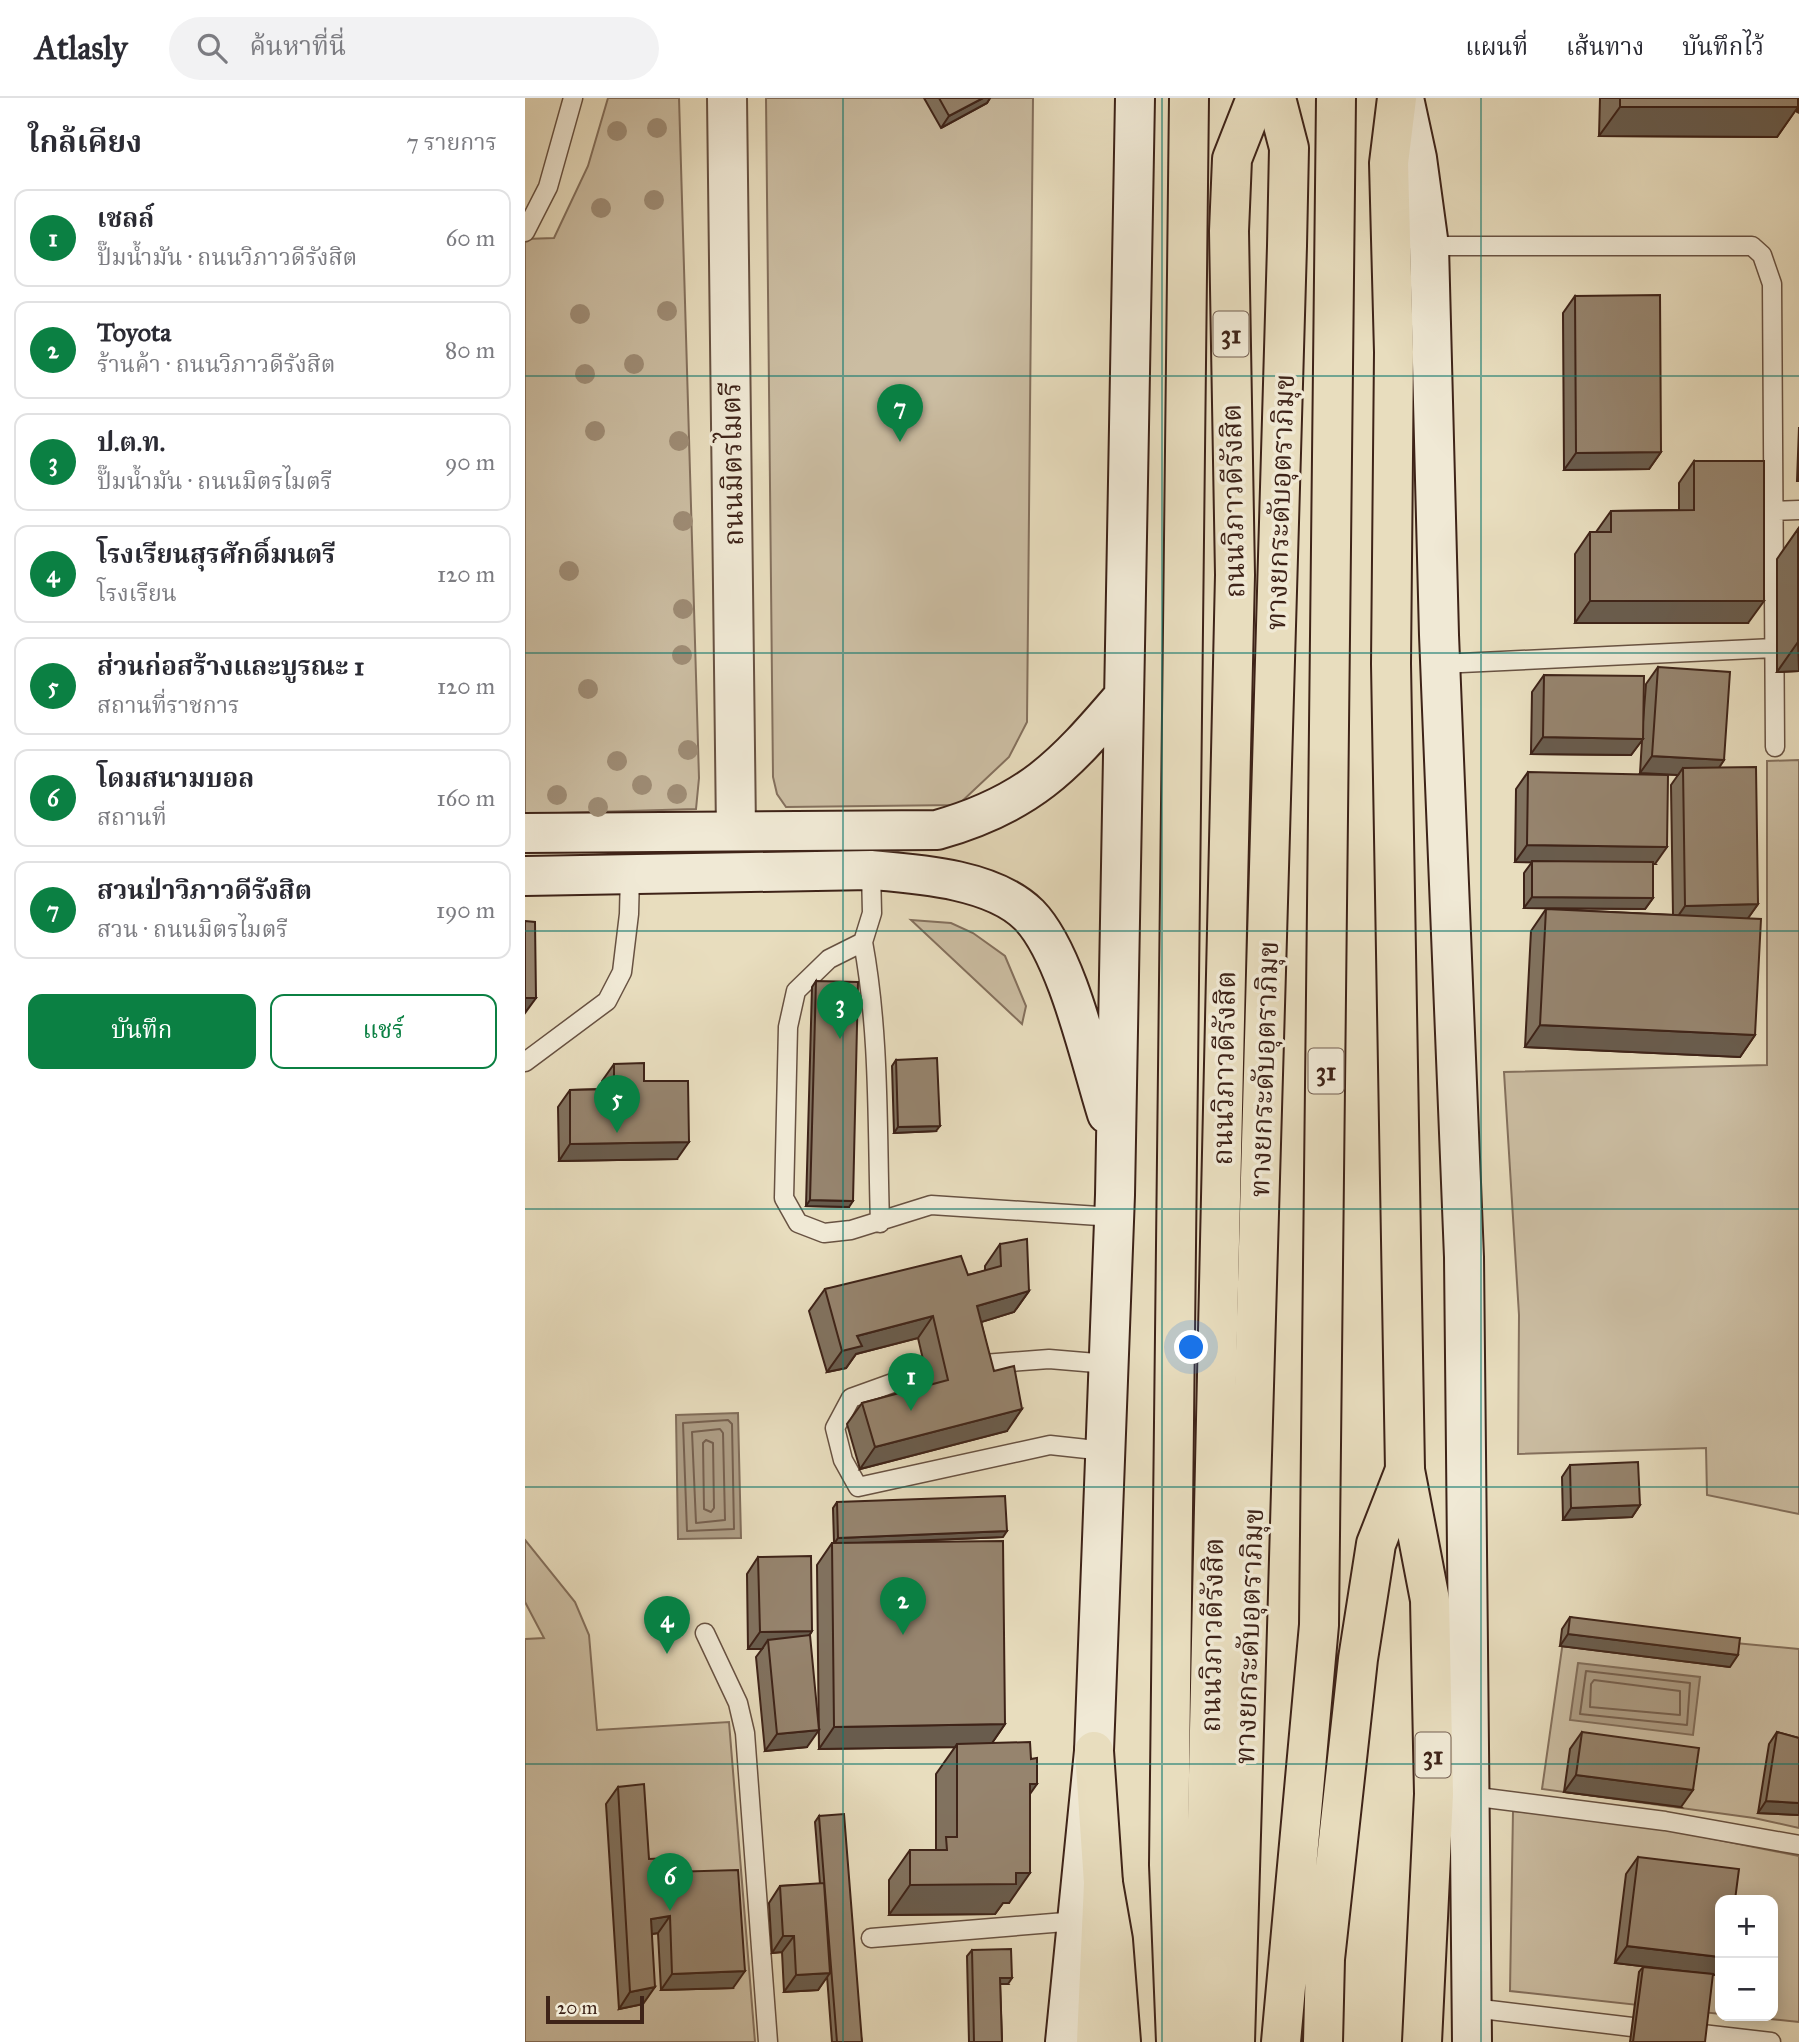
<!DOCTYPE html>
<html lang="th">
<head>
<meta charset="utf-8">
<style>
  :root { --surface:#fff; --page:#f2f2f3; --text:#2b2b33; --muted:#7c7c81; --line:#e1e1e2; --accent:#0b8043 }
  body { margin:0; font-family:"IM FELL Great Primer","Noto Serif Thai",serif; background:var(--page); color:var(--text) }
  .controls { position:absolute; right:21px; bottom:21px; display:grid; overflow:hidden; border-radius:14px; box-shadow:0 4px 18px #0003 }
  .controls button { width:63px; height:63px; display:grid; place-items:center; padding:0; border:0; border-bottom:2px solid var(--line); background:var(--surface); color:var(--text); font:35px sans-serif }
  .scale { position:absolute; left:21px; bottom:18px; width:98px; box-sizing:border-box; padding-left:7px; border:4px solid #3e2318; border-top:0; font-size:19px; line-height:24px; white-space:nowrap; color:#3e2318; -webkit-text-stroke:5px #f0e9d5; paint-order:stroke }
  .you { position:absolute; left:667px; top:1250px; width:24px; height:24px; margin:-18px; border:5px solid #fff; border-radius:50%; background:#1a73e8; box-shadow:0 0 0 10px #1a73e833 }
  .badge { display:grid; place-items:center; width:46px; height:46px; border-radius:50%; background:var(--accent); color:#fff; font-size:23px; font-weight:700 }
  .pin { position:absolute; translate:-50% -58px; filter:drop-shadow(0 2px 4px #0008) }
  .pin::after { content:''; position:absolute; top:37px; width:24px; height:21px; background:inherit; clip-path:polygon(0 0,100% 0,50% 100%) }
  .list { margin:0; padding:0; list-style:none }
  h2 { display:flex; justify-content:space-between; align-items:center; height:91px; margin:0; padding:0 28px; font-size:30px }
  h2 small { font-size:23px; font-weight:400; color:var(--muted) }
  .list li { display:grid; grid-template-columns:46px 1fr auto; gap:21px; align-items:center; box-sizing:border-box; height:98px; margin:0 14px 14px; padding:0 14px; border:2px solid var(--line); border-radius:14px }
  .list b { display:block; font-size:26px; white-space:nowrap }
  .list p { margin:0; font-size:23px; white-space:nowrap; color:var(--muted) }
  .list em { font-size:23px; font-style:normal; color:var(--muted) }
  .actions { display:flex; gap:14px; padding:21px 28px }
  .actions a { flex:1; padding:16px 0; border:2px solid var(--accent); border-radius:14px; text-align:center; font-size:24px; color:var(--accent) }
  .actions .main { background:var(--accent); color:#fff }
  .icon { flex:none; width:38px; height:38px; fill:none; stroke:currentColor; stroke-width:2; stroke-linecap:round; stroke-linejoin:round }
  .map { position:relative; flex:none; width:1274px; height:1944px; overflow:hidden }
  header { display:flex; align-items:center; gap:42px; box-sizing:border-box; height:98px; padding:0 35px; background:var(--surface); border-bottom:2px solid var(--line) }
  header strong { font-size:33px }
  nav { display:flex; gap:38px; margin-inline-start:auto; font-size:24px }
  .search { width:490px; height:63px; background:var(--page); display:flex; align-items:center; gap:18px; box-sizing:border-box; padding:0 24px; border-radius:38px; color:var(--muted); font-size:26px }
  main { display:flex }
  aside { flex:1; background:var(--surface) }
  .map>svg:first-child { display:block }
  .green { fill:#cbbda2; stroke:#84705d; stroke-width:2 }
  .water { fill:#ae9e86; stroke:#816d5a; stroke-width:2 }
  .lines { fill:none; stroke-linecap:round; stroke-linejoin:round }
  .shore { stroke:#76604f; stroke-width:2 }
  .service-casing { stroke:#685242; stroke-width:21 }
  .tertiary-casing { stroke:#685242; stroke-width:42 }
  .secondary-casing { stroke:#3e2318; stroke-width:42 }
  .trunk-casing { stroke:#3e2318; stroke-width:42 }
  .motorway-casing { stroke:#3e2318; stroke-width:42 }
  .service { stroke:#f0e9d5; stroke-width:18 }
  .tertiary { stroke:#f0e9d5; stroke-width:38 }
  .secondary { stroke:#f0e9d5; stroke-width:38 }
  .trunk { stroke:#e8ddbe; stroke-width:38 }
  .motorway { stroke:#e8ddbe; stroke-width:38 }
  .tree { fill:#9e8c75 }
  .wall { fill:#81725f; stroke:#3e2318; stroke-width:2 }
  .shaded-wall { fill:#695c4d; stroke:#3e2318; stroke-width:2 }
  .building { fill:#96846e; stroke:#3e2318; stroke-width:2 }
  .grid { fill:none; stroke:#0f766e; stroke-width:2; stroke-opacity:0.55 }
  .labels { text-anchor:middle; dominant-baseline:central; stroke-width:7; stroke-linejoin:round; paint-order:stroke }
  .shield { fill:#f0e9d5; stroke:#735e51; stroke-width:2 }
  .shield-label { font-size:26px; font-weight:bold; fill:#3e2318 }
  .street-label { font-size:28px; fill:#3e2318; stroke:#f0e9d5 }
</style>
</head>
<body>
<header>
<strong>Atlasly</strong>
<div class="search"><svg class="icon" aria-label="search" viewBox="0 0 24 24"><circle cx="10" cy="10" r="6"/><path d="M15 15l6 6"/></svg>ค้นหาที่นี่</div>
<nav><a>แผนที่</a><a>เส้นทาง</a><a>บันทึกไว้</a></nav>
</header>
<main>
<aside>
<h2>ใกล้เคียง<small>7 รายการ</small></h2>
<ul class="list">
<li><span class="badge">1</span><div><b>เชลล์</b><p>ปั๊มน้ำมัน · ถนนวิภาวดีรังสิต</p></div><em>60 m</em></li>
<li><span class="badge">2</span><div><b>Toyota</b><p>ร้านค้า · ถนนวิภาวดีรังสิต</p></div><em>80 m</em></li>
<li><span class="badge">3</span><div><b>ป.ต.ท.</b><p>ปั๊มน้ำมัน · ถนนมิตรไมตรี</p></div><em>90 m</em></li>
<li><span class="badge">4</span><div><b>โรงเรียนสุรศักดิ์มนตรี</b><p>โรงเรียน</p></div><em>120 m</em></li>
<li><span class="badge">5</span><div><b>ส่วนก่อสร้างและบูรณะ 1</b><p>สถานที่ราชการ</p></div><em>120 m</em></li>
<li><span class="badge">6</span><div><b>โดมสนามบอล</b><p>สถานที่</p></div><em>160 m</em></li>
<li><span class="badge">7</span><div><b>สวนป่าวิภาวดีรังสิต</b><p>สวน · ถนนมิตรไมตรี</p></div><em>190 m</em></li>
</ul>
<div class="actions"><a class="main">บันทึก</a><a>แชร์</a></div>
</aside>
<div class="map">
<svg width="1274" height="1944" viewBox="0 0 1274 1944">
  <rect width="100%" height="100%" fill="#e8ddbe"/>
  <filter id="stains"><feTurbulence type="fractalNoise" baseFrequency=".00286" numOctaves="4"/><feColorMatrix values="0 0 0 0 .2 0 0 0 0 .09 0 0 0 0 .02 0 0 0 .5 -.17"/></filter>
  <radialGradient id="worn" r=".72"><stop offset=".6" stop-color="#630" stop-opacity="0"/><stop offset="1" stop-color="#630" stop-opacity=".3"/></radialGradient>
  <path class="green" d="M 83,0 L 154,0 L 174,680 L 171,711 L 0,716 L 0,141 L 29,140 L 63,68 Z
    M 241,0 L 508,0 L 502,624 L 484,659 L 433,707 L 261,709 L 252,696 L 248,679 Z
    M 1274,662 L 1274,1416 L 1182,1397 L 1181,1350 L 993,1356 L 994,1217 L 979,974 L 1242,967 L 1242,663 Z
    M 386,822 L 426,825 L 448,835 L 480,858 L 501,908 L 497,926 Z
    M 0,1442 L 50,1504 L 64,1537 L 72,1632 L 204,1624 L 230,1944 L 0,1944 L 0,1541 L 19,1540 L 0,1504 Z
    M 1040,1529 L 1274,1551 L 1274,1730 L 1229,1720 L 1017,1691 Z
    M 988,1713 L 1099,1723 L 1274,1758 L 1274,1924 L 1215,1918 L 1248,1918 L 1248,1802 L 1195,1802 L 1195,1916 L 985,1893 Z"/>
  <path class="water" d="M 213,1315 L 216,1440 L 153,1441 L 151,1317 Z
    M 1053,1565 L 1175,1579 L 1168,1637 L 1045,1622 Z"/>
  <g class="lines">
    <path class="shore" d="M 203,1322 L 207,1326 L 209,1431 L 162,1433 L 158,1325 Z
      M 195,1331 L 198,1335 L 200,1422 L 171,1425 L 167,1334 Z
      M 181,1342 L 188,1345 L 189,1410 L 186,1414 L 179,1411 L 178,1345 Z
      M 1061,1573 L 1165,1585 L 1162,1627 L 1055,1616 Z
      M 1069,1582 L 1155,1593 L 1155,1617 L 1065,1609 L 1066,1586 Z"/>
    <defs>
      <path id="service" d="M 0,134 L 23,89 L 48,0
        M 904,148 L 1227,148 L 1237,157 L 1247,186 L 1250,649
        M 1249,413 L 1274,412
        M 915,566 L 1249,550
        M 346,772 L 347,815 L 338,844 L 304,861 L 271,893 L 263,929 L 259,1100 L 273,1125 L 299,1135 L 326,1132 L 406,1107 L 589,1119
        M 338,844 C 355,936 352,1031 355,1125
        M 0,964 L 82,903 L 97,874 L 104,816 L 105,776
        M 446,1267 L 524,1261 L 583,1266
        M 401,1273 L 326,1300 L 310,1330 L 318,1362 L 333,1389 L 525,1347 L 580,1353
        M 180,1535 L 213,1605 L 220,1635 L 243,1944
        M 945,1698 L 1140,1723 L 1274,1747
        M 346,1840 L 552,1823
        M 948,1910 L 1107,1929
        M 1177,1936 L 1246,1944"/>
      <path id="tertiary" d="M 202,0 L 211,732"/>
      <path id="secondary" d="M 879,0 L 892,60 L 904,148 L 914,537 L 939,1159 L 947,1944
        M 0,735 L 412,732 C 504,706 538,669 598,599
        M 0,778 L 346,772 C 394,776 468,781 504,817 C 542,856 565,962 582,1016
        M 540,1944 L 569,1653 L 590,1097 L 610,0"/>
      <path id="trunk" d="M 872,0 L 864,65 L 869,254 L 866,566 L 880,1372 L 905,1502 L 909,1696 L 897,1944
        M 569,1653 L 578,1785 L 588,1842 L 596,1944
        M 677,1944 L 710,477 L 704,133 L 707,61 L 731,0"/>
      <path id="motorway" d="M 571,1944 L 578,1785
        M 651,1944 L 644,1767 L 664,0
        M 710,1944 L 762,148 L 764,50 L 751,0
        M 756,1944 L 794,1527 L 811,0
        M 798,1944 L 800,1861 L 833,1561 L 851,1446 L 880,1372"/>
    </defs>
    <use href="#service" class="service-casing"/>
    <use href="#tertiary" class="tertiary-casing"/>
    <use href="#secondary" class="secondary-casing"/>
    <use href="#trunk" class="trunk-casing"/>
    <use href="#motorway" class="motorway-casing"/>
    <use href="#service" class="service"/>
    <use href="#tertiary" class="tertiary"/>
    <use href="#secondary" class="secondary"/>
    <use href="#trunk" class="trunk"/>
    <use href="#motorway" class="motorway"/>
  </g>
  <g class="tree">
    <circle cx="132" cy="30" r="10"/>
    <circle cx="92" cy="33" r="10"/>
    <circle cx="129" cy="102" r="10"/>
    <circle cx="76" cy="110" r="10"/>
    <circle cx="142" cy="213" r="10"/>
    <circle cx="55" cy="216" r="10"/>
    <circle cx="109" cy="266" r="10"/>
    <circle cx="60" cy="276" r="10"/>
    <circle cx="70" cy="333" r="10"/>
    <circle cx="154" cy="343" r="10"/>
    <circle cx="158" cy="423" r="10"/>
    <circle cx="44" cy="473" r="10"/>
    <circle cx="158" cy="511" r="10"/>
    <circle cx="157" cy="557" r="10"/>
    <circle cx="63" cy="591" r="10"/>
    <circle cx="163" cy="652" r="10"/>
    <circle cx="92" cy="663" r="10"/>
    <circle cx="117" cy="687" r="10"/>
    <circle cx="152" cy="696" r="10"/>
    <circle cx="32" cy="697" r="10"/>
    <circle cx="73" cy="709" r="10"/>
  </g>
  <path class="wall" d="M 399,0 L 465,0 L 462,5 L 416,30 Z
    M 1075,0 L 1274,0 L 1274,15 L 1272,14 L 1272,10 L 1252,39 L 1074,38 Z
    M 1050,198 L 1136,354 L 1124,371 L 1039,372 L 1038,215 Z
    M 1274,329 L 1274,383 L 1272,383 Z
    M 1169,363 L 1223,525 L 1050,525 L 1050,456 L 1065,434 L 1071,434 L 1086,413 L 1154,412 L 1154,385 Z
    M 1273,431 L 1274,573 L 1252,574 L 1252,461 Z
    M 1133,569 L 1199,662 L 1194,669 L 1233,806 L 1223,820 L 1230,937 L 1215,959 L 1000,949 L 1006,833 L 1021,811 L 1148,817 L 1146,687 L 1153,677 L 1115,675 L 1117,642 L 1106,657 L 1006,656 L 1007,594 L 1019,577 L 1118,624 L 1121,586 Z
    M 1003,674 L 1130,766 L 1128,766 L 1128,800 L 1120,811 L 999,810 L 999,775 L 1007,764 L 990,764 L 991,691 Z
    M 291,883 L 324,1109 L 281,1108 L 287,889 Z
    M 371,962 L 411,1033 L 369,1035 L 367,968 Z
    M 89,966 L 119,983 L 152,1061 L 34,1063 L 33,1009 L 45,992 L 77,991 L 77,983 Z
    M 475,1146 L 504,1193 L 489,1214 L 456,1224 L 482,1333 L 335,1371 L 322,1326 L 337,1305 L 404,1287 L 393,1240 L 331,1256 L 321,1270 L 302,1274 L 284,1213 L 300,1191 L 443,1177 L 460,1173 L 460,1168 Z
    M 1045,1367 L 1115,1407 L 1107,1419 L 1038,1422 L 1037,1379 Z
    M 312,1404 L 478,1439 L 340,1445 L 480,1626 L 467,1645 L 505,1697 L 484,1805 L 478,1805 L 470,1816 L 364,1817 L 364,1782 L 385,1752 L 411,1752 L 411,1676 L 430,1649 L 294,1651 L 292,1467 L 307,1445 L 309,1445 L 308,1410 Z
    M 233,1459 L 287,1533 L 284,1538 L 282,1649 L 240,1653 L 231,1559 L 237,1551 L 223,1551 L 222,1476 Z
    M 1045,1519 L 1205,1569 L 1035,1548 L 1037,1531 Z
    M 1057,1634 L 1156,1709 L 1039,1694 L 1045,1651 Z
    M 1252,1634 L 1274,1640 L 1274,1716 L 1273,1717 L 1233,1715 L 1244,1646 Z
    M 93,1689 L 124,1761 L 145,1774 L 208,1890 L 136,1892 L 133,1835 L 127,1836 L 118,1906 L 94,1911 L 81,1706 Z
    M 294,1718 L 337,1944 L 307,1944 L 302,1878 L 293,1892 L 259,1894 L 257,1854 L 247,1855 L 244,1805 L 255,1788 L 295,1786 L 290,1724 Z
    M 1113,1759 L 1191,1877 L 1090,1865 L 1101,1776 Z
    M 447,1852 L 483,1886 L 475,1886 L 477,1944 L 444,1944 L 442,1858 Z
    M 1118,1869 L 1180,1944 L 1105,1944 L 1114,1874 Z"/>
  <path class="shaded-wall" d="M 458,0 L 465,0 L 462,5 L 416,30 L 424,18 Z
    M 1095,9 L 1273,9 L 1252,39 L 1074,38 Z
    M 1136,354 L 1124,371 L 1039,372 L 1051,355 Z
    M 1065,503 L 1239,503 L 1223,525 L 1050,525 Z
    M 1273,544 L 1274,573 L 1252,574 Z
    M 1018,639 L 1118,641 L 1106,657 L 1006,656 Z
    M 1127,658 L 1199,662 L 1188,679 L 1158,670 L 1153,677 L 1115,675 Z
    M 1002,747 L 1142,749 L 1130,766 L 990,764 Z
    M 1007,799 L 1128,800 L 1120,811 L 999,810 Z
    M 1233,806 L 1221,823 L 1149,824 L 1160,808 Z
    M 0,900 L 11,900 L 0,915 Z
    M 1015,927 L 1230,937 L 1215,959 L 1000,949 Z
    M 415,1028 L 411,1033 L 369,1035 L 373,1029 Z
    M 164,1044 L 152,1061 L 34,1063 L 45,1046 Z
    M 285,1102 L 328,1103 L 324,1109 L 281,1108 Z
    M 504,1193 L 489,1214 L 437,1230 L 452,1208 Z
    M 408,1218 L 393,1240 L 331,1256 L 321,1270 L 302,1274 L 317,1253 L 332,1238 Z
    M 497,1311 L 482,1333 L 335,1371 L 350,1349 Z
    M 1115,1407 L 1107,1419 L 1038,1422 L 1046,1410 Z
    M 482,1433 L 478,1439 L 309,1446 L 313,1440 Z
    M 287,1533 L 276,1550 L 243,1542 L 237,1551 L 223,1551 L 235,1534 Z
    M 1043,1536 L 1213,1557 L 1205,1569 L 1035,1548 Z
    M 480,1626 L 465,1648 L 432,1646 L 430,1649 L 294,1651 L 309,1629 Z
    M 294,1632 L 282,1649 L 240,1653 L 252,1636 Z
    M 1051,1677 L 1168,1692 L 1156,1709 L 1039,1694 Z
    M 505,1686 L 512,1686 L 491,1716 Z
    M 1241,1703 L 1274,1705 L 1274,1716 L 1273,1717 L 1233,1715 Z
    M 491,1775 L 505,1775 L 484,1805 L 478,1805 L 470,1816 L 364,1817 L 385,1787 Z
    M 145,1818 L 133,1835 L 114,1838 L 126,1821 Z
    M 258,1838 L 269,1838 L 257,1854 L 247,1855 Z
    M 1102,1848 L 1195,1859 L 1195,1871 L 1191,1877 L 1090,1865 Z
    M 220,1873 L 208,1890 L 136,1892 L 147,1876 Z
    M 305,1875 L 293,1892 L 259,1894 L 271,1877 Z
    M 475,1880 L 487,1880 L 483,1886 L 471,1886 Z
    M 130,1889 L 118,1906 L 94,1911 L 105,1894 Z"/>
  <path class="building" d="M 414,0 L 458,0 L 424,18 Z
    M 1095,0 L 1273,0 L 1273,9 L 1095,9 Z
    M 1135,197 L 1136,354 L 1051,355 L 1050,198 Z
    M 1169,363 L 1239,363 L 1239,503 L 1065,503 L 1065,434 L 1086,434 L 1086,413 L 1169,412 Z
    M 1273,431 L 1274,431 L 1274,544 L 1273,544 Z
    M 1133,569 L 1205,574 L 1199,662 L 1127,658 Z
    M 1019,577 L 1119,578 L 1118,641 L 1018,639 Z
    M 1231,669 L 1233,806 L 1160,808 L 1158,670 Z
    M 1003,674 L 1143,677 L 1142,749 L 1002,747 Z
    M 1007,763 L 1128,764 L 1128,800 L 1007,799 Z
    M 1021,811 L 1236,821 L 1230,937 L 1015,927 Z
    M 0,823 L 10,824 L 11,900 L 0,900 Z
    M 291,883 L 333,884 L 328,1103 L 285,1102 Z
    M 412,960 L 415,1028 L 373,1029 L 371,962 Z
    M 119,965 L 119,983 L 163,983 L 164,1044 L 45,1046 L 45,992 L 89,991 L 89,966 Z
    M 502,1141 L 504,1193 L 452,1208 L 469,1273 L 489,1268 L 497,1311 L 350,1349 L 337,1305 L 423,1282 L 408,1218 L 332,1238 L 337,1248 L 317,1253 L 300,1191 L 436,1158 L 443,1177 L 476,1168 L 475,1146 Z
    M 1113,1364 L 1115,1407 L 1046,1410 L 1045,1367 Z
    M 480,1398 L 482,1433 L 313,1440 L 312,1404 Z
    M 478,1443 L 480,1626 L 309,1629 L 307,1445 Z
    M 286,1458 L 287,1533 L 235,1534 L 233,1459 Z
    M 1045,1519 L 1215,1540 L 1213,1557 L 1043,1536 Z
    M 285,1537 L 294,1632 L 252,1636 L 243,1542 Z
    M 1057,1634 L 1174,1650 L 1168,1692 L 1051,1677 Z
    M 1252,1634 L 1274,1640 L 1274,1705 L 1241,1703 Z
    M 505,1644 L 506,1661 L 512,1660 L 512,1686 L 505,1686 L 505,1775 L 491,1775 L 491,1786 L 385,1787 L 385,1752 L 422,1752 L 421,1739 L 432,1739 L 432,1646 Z
    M 119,1686 L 124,1761 L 144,1760 L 145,1774 L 213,1772 L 220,1873 L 147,1876 L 145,1818 L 126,1821 L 130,1889 L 105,1894 L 93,1689 Z
    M 319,1716 L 337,1944 L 312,1944 L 294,1718 Z
    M 1113,1759 L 1214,1771 L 1210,1802 L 1195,1802 L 1195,1859 L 1102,1848 Z
    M 299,1785 L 305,1875 L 271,1877 L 269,1838 L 258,1838 L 255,1788 Z
    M 486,1851 L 487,1880 L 475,1880 L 477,1944 L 449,1944 L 447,1852 Z
    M 1118,1869 L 1188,1876 L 1180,1944 L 1108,1944 Z"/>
  <path class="grid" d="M 318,0 L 318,1944M 637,0 L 637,1944M 956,0 L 956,1944M 0,278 L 1274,278M 0,555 L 1274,555M 0,833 L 1274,833M 0,1111 L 1274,1111M 0,1389 L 1274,1389M 0,1666 L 1274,1666"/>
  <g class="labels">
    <g class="shield">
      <rect x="688.5" y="213.5" width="35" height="45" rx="5"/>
      <rect x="783.5" y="950.5" width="35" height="45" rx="5"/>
      <rect x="890.5" y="1634.5" width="35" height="45" rx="5"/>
    </g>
    <g class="shield-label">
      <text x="706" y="236">31</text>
      <text x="801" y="973">31</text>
      <text x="908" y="1657">31</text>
    </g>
    <g class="street-label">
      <text transform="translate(207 366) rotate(-91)">ถนนมิตรไมตรี</text>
      <text transform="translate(708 403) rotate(-91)">ถนนวิภาวดีรังสิต</text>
      <text transform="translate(755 404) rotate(-88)">ทางยกระดับอุตราภิมุข</text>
      <text transform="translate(699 970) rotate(-89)">ถนนวิภาวดีรังสิต</text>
      <text transform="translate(739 971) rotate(-88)">ทางยกระดับอุตราภิมุข</text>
      <text transform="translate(687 1537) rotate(-89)">ถนนวิภาวดีรังสิต</text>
      <text transform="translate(724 1538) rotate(-88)">ทางยกระดับอุตราภิมุข</text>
    </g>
  </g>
  <rect width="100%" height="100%" filter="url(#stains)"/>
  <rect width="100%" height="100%" fill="url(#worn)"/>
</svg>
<div class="controls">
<button>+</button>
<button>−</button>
</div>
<div class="scale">20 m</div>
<div class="you"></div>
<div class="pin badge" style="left:386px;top:1313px">1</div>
<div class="pin badge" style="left:378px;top:1537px">2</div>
<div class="pin badge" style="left:315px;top:941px">3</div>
<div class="pin badge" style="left:142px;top:1556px">4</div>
<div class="pin badge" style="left:92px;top:1035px">5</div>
<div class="pin badge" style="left:145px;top:1813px">6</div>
<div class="pin badge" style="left:375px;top:344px">7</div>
</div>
</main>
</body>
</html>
